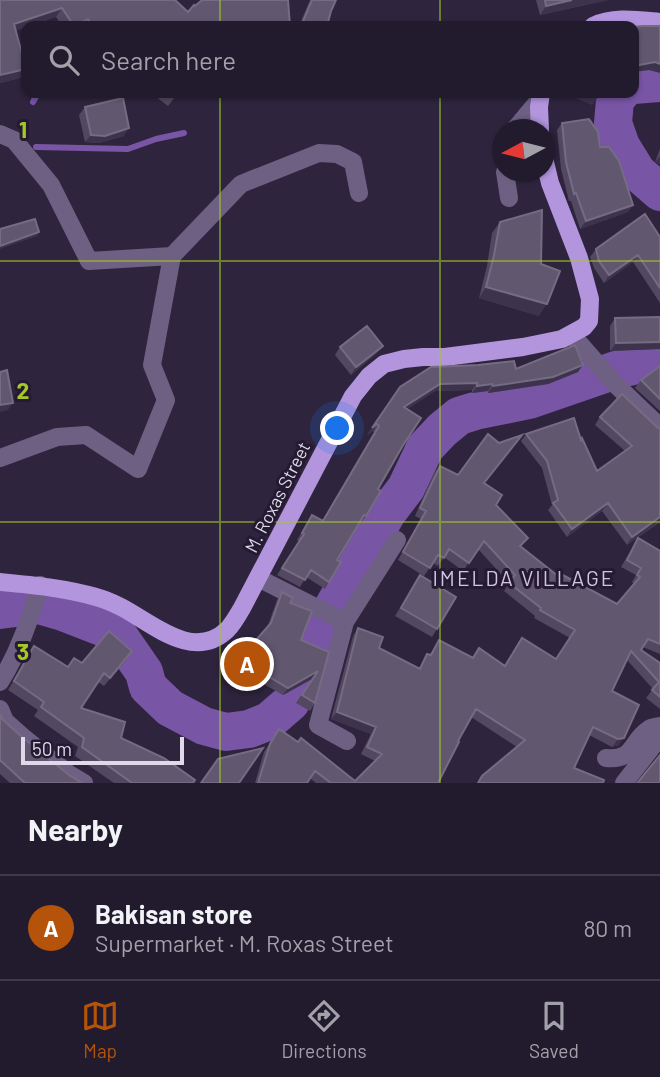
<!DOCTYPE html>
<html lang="en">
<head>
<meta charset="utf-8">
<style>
  :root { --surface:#221b2e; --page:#2e283a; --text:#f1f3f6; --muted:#a2a1aa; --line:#3f394a; --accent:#b45309 }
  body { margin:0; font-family:Barlow,sans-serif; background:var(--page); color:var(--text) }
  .compass { position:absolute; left:492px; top:119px; width:63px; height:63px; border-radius:50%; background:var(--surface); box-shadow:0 2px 5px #0004; rotate:263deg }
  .scale { position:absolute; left:21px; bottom:18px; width:163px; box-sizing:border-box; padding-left:7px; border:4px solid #dfd9e9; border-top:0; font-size:19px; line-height:24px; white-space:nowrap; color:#dfd9e9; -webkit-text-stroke:5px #241a32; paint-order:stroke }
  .you { position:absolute; left:338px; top:429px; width:24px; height:24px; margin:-18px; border:5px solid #fff; border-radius:50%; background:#1a73e8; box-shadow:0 0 0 10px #1a73e833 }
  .badge { display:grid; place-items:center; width:46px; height:46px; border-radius:50%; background:var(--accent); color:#fff; font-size:23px; font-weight:700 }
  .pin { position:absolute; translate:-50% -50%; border:4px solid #fff; box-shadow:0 2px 7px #0006 }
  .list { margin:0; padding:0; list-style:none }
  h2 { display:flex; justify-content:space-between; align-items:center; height:91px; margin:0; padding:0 28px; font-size:30px }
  h2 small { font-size:23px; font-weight:400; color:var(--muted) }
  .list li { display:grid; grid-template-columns:46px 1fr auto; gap:21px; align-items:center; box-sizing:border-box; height:105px; padding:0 28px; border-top:2px solid var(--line) }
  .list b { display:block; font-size:26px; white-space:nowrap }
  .list p { margin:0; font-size:23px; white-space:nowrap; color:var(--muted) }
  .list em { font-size:23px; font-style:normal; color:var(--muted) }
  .icon { flex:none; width:38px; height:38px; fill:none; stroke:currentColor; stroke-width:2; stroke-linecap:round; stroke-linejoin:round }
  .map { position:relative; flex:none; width:660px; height:783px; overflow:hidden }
  .search { position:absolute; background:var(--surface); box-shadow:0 2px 5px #0004; left:21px; right:21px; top:21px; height:77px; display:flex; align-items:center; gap:18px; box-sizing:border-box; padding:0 24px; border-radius:14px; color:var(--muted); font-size:26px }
  .sheet { height:196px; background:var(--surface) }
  nav { display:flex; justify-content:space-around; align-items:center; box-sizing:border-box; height:98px; border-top:2px solid var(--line); background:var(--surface); font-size:19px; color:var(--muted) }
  nav a { display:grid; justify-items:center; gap:4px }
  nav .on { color:var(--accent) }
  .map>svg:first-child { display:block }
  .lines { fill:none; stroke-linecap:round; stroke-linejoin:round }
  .stream { stroke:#7855a5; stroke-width:6 }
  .river { stroke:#7855a5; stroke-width:38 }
  .minor { stroke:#6e6083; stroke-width:18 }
  .major { stroke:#b295dd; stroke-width:18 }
  .wall { fill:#524861 }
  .shaded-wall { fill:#3d334d }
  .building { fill:#615870; stroke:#756c83; stroke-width:2 }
  .grid { fill:none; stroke:#a4c825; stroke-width:2; stroke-opacity:0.55 }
  .labels { text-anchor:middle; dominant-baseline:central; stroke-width:6; stroke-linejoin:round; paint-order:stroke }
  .street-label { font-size:18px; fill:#dfd9e9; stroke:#241a32 }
  .quarter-label { font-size:21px; letter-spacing:2px; fill:#d0c4e4; stroke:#241a32 }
  .grid-label { font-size:23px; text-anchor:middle; font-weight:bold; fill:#a4c825; stroke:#241a32; stroke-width:6; stroke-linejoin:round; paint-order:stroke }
</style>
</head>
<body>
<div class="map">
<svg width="660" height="783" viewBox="0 0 660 783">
  <rect width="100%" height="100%" fill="#2e243d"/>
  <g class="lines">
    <path class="stream" d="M 33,102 L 38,93
      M 36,147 L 128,149 L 156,139 L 184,133"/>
    <path class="river" d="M 634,85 L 660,83
      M 621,93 L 615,100 L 613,123 L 621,146 L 637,172 L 660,192
      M 0,610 L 39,605 L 63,612 L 117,633 L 144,672 L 148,687 L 170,708 L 204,726 L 226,732 L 249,729 L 269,721 L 291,702 L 317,635 L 387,513 L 406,488 L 425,448 L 442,430 L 459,416 L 475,411 L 529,400 L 616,370 L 637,365 L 660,365"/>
    <path class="minor" d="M 514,130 L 540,99
      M 0,134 L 14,140 L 51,185 L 89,261 L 172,256
      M 505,172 L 509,198
      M 572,335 L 615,384 L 660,427
      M 0,458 L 57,437 L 86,435 L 138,469 L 166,400 L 152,365 L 172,256 L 241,184 L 319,153 L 337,154 L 353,162 L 359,193
      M 258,578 L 345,622
      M 0,682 C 19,652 30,619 40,585
      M 0,709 L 5,721 L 23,737 L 69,774 L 84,783
      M 347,741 L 318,725 L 345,622 L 397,540
      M 606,758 C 635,761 630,741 649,729 C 652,727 656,727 660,726
      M 624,783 L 660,737"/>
    <path class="major" d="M 593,26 C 613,16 638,20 660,22
      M 540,130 L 539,107 L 541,93
      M 0,582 C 32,585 65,588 96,597 C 104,599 113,603 121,607 C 152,623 193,662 227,630 C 233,624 238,615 242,608 L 353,396 L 369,376 L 384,364 L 404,359 L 423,357 L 445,357 L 523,347 L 562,339 L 584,327 L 589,321 L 590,299 L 579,258 L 550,183 L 544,158"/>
  </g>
  <path class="wall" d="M 0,0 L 188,12 L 195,6 L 290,26 L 62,26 L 56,17 L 16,30 L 20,78 L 0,83 Z
    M 310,0 L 336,0 L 331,11 L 327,26 L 299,26 Z
    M 536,0 L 608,0 L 540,15 Z
    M 151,93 L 178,93 L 168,106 Z
    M 85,107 L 124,136 L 99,143 L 85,142 L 79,115 Z
    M 562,123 L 600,147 L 633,205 L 628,212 L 580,229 L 571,201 L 569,201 L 561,169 L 557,130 Z
    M 660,149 L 660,164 L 655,162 Z
    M 500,222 L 539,316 L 479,298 L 487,266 L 492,233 Z
    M 660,237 L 660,303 L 633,262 L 604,283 L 594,268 L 590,257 L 596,249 Z
    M 660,317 L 660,349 L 610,351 L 610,326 L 615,318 Z
    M 340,347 L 377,353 L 351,375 L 335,355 Z
    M 660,366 L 660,411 L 635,388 L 641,380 Z
    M 516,369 L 578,372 L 548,384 L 488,393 L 488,391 L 472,393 L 472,390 L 435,391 L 407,409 L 402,447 L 378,489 L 366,516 L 361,523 L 359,522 L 337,560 L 329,582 L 325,589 L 306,577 L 300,587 L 277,575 L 299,541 L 297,540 L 312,515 L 322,521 L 374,432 L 373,431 L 367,435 L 400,387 Z
    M 600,417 L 660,428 L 660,522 L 627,545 L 602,511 L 567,537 L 548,510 L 552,505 L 542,468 L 521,441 L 526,434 L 581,440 L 597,471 L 625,451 L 595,425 Z
    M 440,466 L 458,475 L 485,484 L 521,547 L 558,576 L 617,604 L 634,584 L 632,582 L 636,575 L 621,567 L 638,538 L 660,551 L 660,654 L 643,647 L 641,650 L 660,663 L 660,709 L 646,698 L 653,689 L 627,660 L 612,691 L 619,745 L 612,747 L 589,735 L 517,747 L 471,717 L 458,741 L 438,783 L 316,783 L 310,778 L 307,783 L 255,783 L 264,752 L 279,729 L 355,781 L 375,761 L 361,754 L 371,734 L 331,719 L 353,636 L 358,628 L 379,648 L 419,668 L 427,654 L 430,655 L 439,640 L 472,658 L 505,665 L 522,638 L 556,659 L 570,638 L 534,618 L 535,616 L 504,591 L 509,583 L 478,549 L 463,571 L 444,557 L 438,566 L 433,563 L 424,576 L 398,560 L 421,519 L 415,516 L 434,473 Z
    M 420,575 L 437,629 L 432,637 L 395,616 Z
    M 282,592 L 290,603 L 301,640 L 329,652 L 315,703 L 310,711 L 296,703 L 312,679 L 283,695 L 239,670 L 240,668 L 236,664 L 242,656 L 267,628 L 277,600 Z
    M 34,646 L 68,667 L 82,663 L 126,660 L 104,686 L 98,682 L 81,708 L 121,738 L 193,783 L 114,783 L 75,756 L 78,747 L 34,716 L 38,710 L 8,690 Z
    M 0,714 L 3,720 L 22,737 L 69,775 L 82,783 L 10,783 L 0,774 Z"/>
  <path class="shaded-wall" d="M 572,0 L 608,0 L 540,15 L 546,6 Z
    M 62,8 L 56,17 L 8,33 L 14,24 Z
    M 88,19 L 83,26 L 74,26 Z
    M 655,62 L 660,64 L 660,73 L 649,70 L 634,72 L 634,66 Z
    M 26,69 L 20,78 L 0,83 L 0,75 Z
    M 564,93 L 587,93 L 598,97 L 592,105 Z
    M 129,128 L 124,136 L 99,143 L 85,142 L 91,135 Z
    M 660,156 L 660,164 L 655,162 Z
    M 633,205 L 628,212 L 580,229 L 586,221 Z
    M 39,232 L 37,236 L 0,249 L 0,246 Z
    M 638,255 L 633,262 L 604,283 L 609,275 Z
    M 486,287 L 547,304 L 539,316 L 479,298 Z
    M 660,342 L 660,349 L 610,351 L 616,343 Z
    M 383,346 L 377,353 L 351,375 L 356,367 Z
    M 583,365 L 578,372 L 548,384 L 488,393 L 493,386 Z
    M 477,383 L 472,390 L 435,391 L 399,414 L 404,407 L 440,384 Z
    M 492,384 L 488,391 L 472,393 L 477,386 Z
    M 13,403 L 8,410 L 0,412 L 0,405 Z
    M 377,424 L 373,431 L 367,435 L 372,428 Z
    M 608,503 L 602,511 L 567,537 L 572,529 Z
    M 660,517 L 660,521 L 627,545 L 632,537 Z
    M 132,651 L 126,660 L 104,686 L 110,678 Z
    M 318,671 L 312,679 L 283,695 L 288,688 Z
    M 337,712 L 376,727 L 371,734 L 331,719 Z
    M 624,738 L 619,745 L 612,747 L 618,739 Z"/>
  <path class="building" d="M 0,0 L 175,0 L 188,12 L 194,5 L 195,6 L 202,0 L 288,0 L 290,26 L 92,26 L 88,19 L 74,26 L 62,8 L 14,24 L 26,69 L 0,75 Z
    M 312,0 L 336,0 L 331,11 L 327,26 L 301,26 Z
    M 545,0 L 572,0 L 546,6 Z
    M 642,26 L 660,26 L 660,64 L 655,62 L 634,66 L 634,27 Z
    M 168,93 L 177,93 L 174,97 Z
    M 587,93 L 600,93 L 598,97 Z
    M 123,98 L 129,128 L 105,136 L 91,135 L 85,107 Z
    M 589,119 L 598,132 L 600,147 L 609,147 L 619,161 L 633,205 L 586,221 L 576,193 L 574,194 L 566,162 L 562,123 Z
    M 542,210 L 541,264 L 560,271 L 547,304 L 486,287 L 494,255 L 500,222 Z
    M 645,214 L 660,237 L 660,288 L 638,255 L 609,275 L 599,261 L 596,249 Z
    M 35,219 L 39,232 L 0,246 L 0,229 Z
    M 660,317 L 660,342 L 616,343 L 615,318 Z
    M 367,326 L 383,346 L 356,367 L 340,347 Z
    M 575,345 L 583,365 L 553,377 L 493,386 L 492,384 L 477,386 L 477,383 L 440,384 L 404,407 L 421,418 L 402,447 L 378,489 L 381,491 L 366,516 L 364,515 L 337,560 L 341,562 L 329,582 L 311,570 L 305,580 L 282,568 L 304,534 L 302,533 L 312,515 L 323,521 L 379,426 L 377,424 L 372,428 L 400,387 L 431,367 L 478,365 L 514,361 L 516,369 Z
    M 660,366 L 660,399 L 641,380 Z
    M 7,370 L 13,403 L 0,405 L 0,372 Z
    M 622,394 L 658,428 L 660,428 L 660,517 L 632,537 L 608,503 L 572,529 L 553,503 L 558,500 L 547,461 L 526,434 L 574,418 L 581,440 L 582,438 L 597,471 L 632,446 L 600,417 Z
    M 488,434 L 499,443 L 522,435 L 484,483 L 502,495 L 496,505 L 528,538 L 520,546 L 558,576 L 559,573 L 617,604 L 640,577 L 637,575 L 641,568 L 627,560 L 638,538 L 660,551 L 660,644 L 648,639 L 641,650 L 660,663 L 660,697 L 652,690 L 659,682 L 631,651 L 612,691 L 639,705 L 624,738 L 618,739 L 593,727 L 574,768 L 604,780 L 603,783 L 478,783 L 482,776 L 525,740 L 476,709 L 458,741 L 459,742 L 438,783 L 331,783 L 315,771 L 307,783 L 258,783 L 270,744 L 279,729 L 298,742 L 301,738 L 355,781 L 382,754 L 367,747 L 376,727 L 337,712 L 358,628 L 383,637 L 379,648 L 420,669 L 427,654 L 431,655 L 439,640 L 473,658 L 479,648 L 505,666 L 522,638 L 556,659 L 575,630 L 540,610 L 541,608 L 509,583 L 515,575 L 484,541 L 469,563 L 449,549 L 444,558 L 438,555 L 430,568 L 403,552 L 426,511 L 420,508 L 440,466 L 458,475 Z
    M 420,575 L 456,597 L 437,629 L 401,608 Z
    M 282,592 L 293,598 L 290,603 L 312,611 L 301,640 L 329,652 L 315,703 L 302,695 L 318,671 L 288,688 L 244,662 L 247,661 L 242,656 L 271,623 Z
    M 109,631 L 132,651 L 110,678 L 104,673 L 81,708 L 125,722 L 121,738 L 164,758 L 195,780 L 193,783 L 132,783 L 82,747 L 84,738 L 41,707 L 44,702 L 14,681 L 34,646 L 68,667 L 74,658 L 82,663 Z
    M 0,714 L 3,720 L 22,737 L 69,775 L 82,783 L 25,783 L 1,761 L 0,761 Z
    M 263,748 L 239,783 L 201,783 L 218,759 Z
    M 660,755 L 660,783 L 637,783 L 638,782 Z"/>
  <path class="grid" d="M 220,0 L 220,26M 440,0 L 440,26M 220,93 L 220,783M 440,93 L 440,783M 0,261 L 660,261M 0,522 L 660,522"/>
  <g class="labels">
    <g class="street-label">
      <text transform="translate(277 497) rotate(-63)">M. Roxas Street</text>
    </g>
    <g class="quarter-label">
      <text x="524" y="577">IMELDA VILLAGE</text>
    </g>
  </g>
  <g class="grid-label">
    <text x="23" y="138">1</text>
    <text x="23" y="399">2</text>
    <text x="23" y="660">3</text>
  </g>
</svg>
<svg class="compass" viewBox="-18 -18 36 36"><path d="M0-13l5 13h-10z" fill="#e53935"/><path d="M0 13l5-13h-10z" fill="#a2a1aa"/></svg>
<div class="scale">50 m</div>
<div class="you"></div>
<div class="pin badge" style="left:247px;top:664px">A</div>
<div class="search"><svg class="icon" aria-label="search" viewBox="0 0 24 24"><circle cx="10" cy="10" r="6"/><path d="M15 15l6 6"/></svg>Search here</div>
</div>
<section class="sheet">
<h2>Nearby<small></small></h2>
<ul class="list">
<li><span class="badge">A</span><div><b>Bakisan store</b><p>Supermarket · M. Roxas Street</p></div><em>80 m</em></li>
</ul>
</section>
<nav>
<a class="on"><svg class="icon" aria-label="map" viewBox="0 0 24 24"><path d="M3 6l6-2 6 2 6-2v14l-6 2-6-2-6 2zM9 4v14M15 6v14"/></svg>Map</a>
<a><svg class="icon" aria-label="directions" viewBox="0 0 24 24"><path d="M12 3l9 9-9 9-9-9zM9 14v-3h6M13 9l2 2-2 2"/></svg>Directions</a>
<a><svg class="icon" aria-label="saved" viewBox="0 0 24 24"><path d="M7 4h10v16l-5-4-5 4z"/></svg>Saved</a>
</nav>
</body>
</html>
